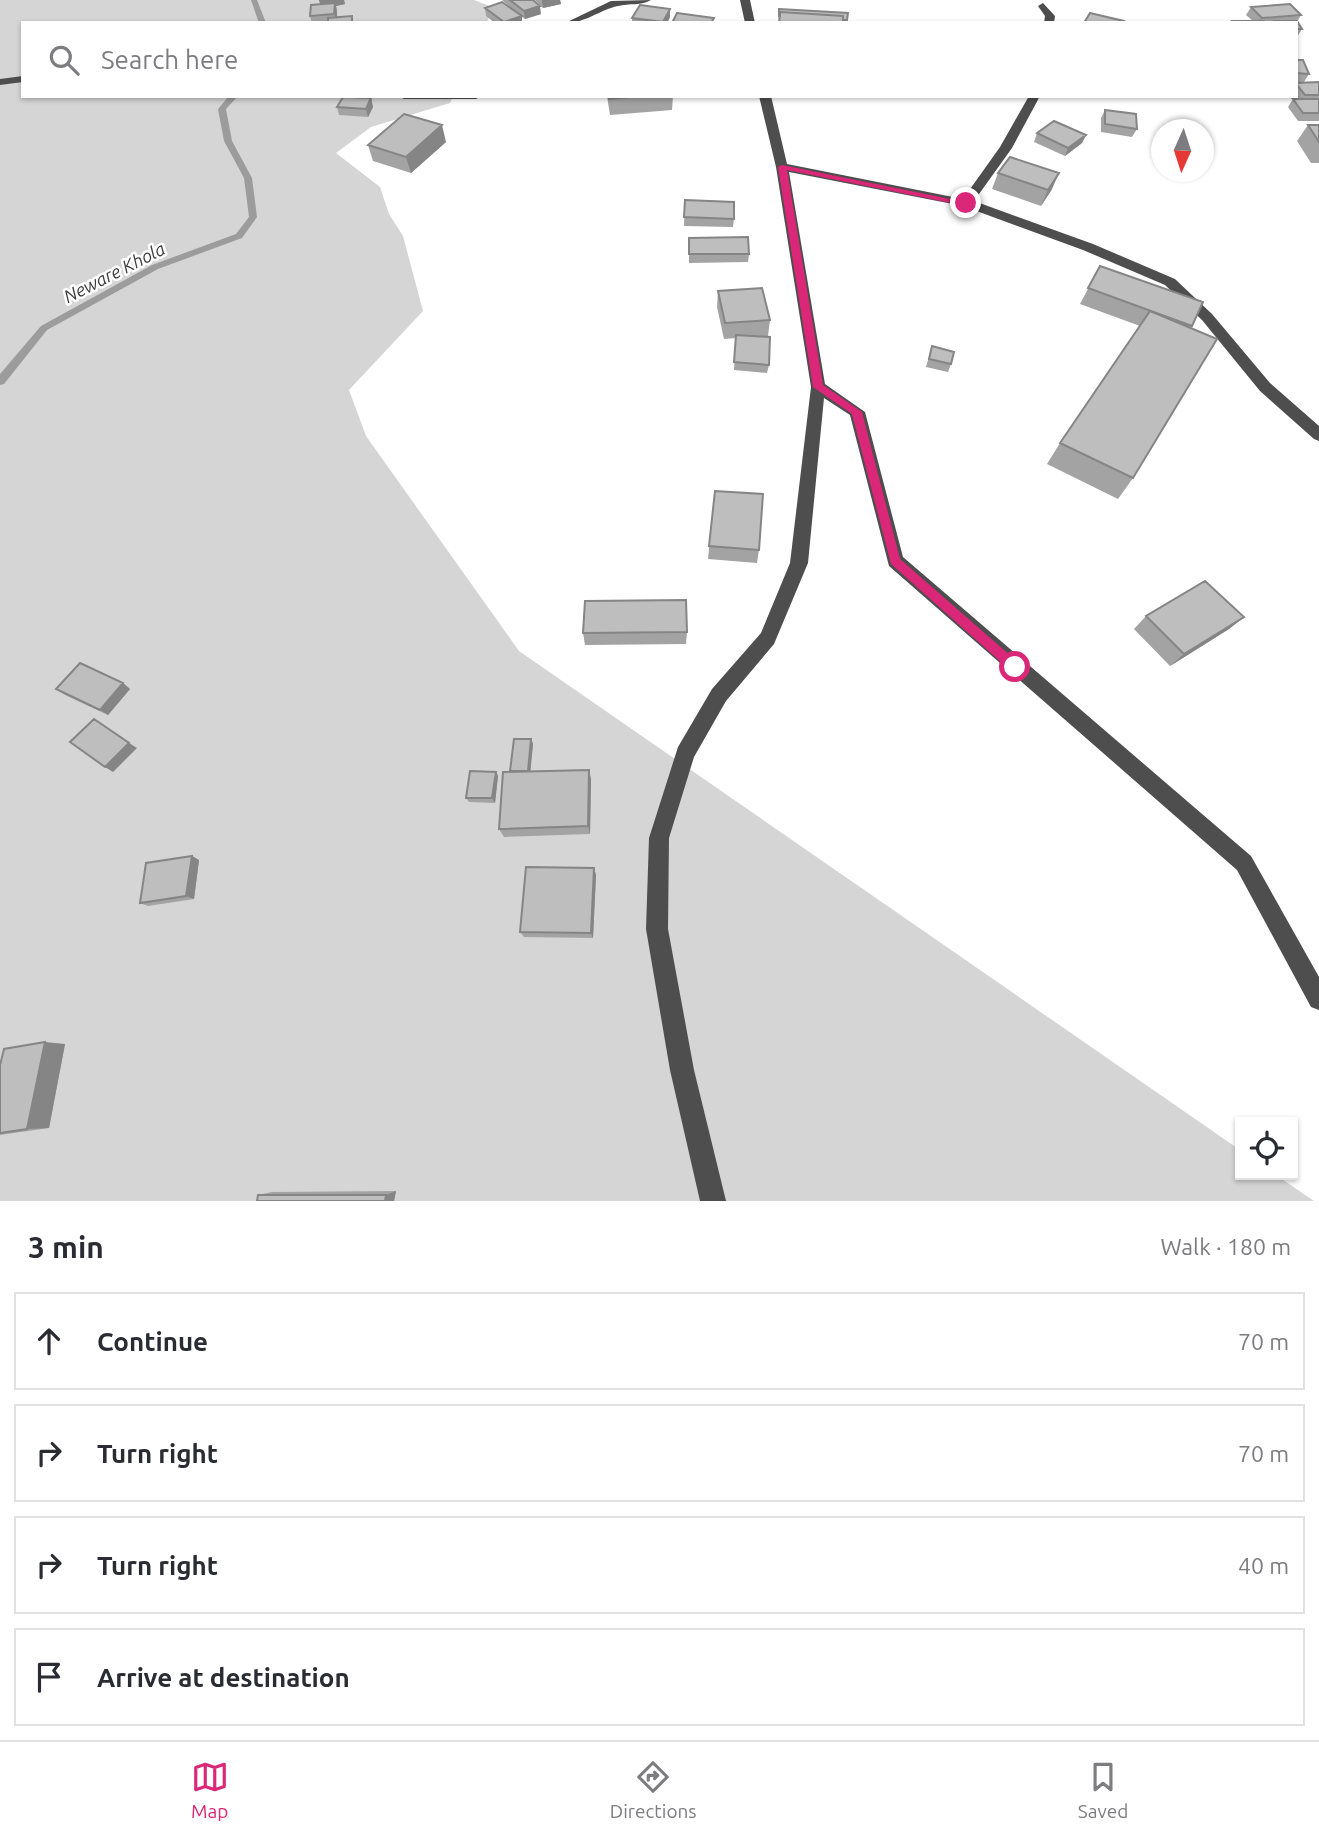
<!DOCTYPE html>
<html lang="en">
<head>
<meta charset="utf-8">
<style>
  :root { --surface:#fff; --page:#f2f2f3; --text:#2b2b33; --muted:#7c7c81; --line:#e1e1e2; --accent:#db2777 }
  body { margin:0; font-family:Ubuntu,sans-serif; background:var(--page); color:var(--text) }
  .controls { position:absolute; right:21px; bottom:21px; display:grid; overflow:hidden; border-radius:0px; box-shadow:0 2px 5px #0004 }
  .controls button { width:63px; height:63px; display:grid; place-items:center; padding:0; border:0; border-bottom:2px solid var(--line); background:var(--surface); color:var(--text); font:35px sans-serif }
  .compass { position:absolute; left:1151px; top:119px; width:63px; height:63px; border-radius:50%; background:var(--surface); box-shadow:0 2px 5px #0004; rotate:183deg }
  .stop { position:absolute; width:21px; height:21px; margin:-16px; border:5px solid #db2777; border-radius:50%; background:#fff }
  .stop.end { background:#db2777; border-color:#fff; box-shadow:0 2px 7px #0008 }
  .list { margin:0; padding:0; list-style:none }
  h2 { display:flex; justify-content:space-between; align-items:center; height:91px; margin:0; padding:0 28px; font-size:30px }
  h2 small { font-size:23px; font-weight:400; color:var(--muted) }
  .list li { display:grid; grid-template-columns:46px 1fr auto; gap:21px; align-items:center; box-sizing:border-box; height:98px; margin:0 14px 14px; padding:0 14px; border:2px solid var(--line); border-radius:0px }
  .list b { display:block; font-size:26px; white-space:nowrap }
  .list em { font-size:23px; font-style:normal; color:var(--muted) }
  .icon { flex:none; width:38px; height:38px; fill:none; stroke:currentColor; stroke-width:2; stroke-linecap:round; stroke-linejoin:round }
  .map { position:relative; flex:none; width:1319px; height:1201px; overflow:hidden }
  .search { position:absolute; background:var(--surface); box-shadow:0 2px 5px #0004; left:21px; right:21px; top:21px; height:77px; display:flex; align-items:center; gap:18px; box-sizing:border-box; padding:0 24px; border-radius:0px; color:var(--muted); font-size:26px }
  .sheet { height:539px; background:var(--surface) }
  nav { display:flex; justify-content:space-around; align-items:center; box-sizing:border-box; height:98px; border-top:2px solid var(--line); background:var(--surface); font-size:19px; color:var(--muted) }
  nav a { display:grid; justify-items:center; gap:4px }
  nav .on { color:var(--accent) }
  .map>svg:first-child { display:block }
  .green { fill:#d5d5d5 }
  .lines { fill:none; stroke-linecap:round; stroke-linejoin:round }
  .stream { fill:#9c9c9c; fill-rule:evenodd }
  .minor { fill:#4e4e4e; fill-rule:evenodd }
  .wall { fill:#a3a3a3 }
  .shaded-wall { fill:#858585 }
  .building { fill:#bebebe; stroke:#858585; stroke-width:2 }
  .route { fill:#db2777 }
  .labels { text-anchor:middle; dominant-baseline:central; stroke-width:5; stroke-linejoin:round; paint-order:stroke }
  .far-water-label { font-size:18px; font-style:italic; fill:#3d3d3d; stroke:#fff }
</style>
</head>
<body>
<div class="map">
<svg width="1319" height="1201" viewBox="0 0 1319 1201">
  <rect width="100%" height="100%" fill="#fff"/>
  <path class="green" d="M 0,0 L 474,0 L 495,8 L 486,23 L 23,23 L 23,96 L 453,96 L 450,103 L 371,127 L 336,153 L 380,187 L 389,214 L 403,236 L 423,311 L 349,390 L 366,436 L 519,651 L 1240,1150 L 1240,1175 L 1276,1175 L 1314,1201 L 0,1201 Z"/>
  <g class="lines">
    <path class="stream" d="M 251,0 L 257,0 L 266,23 L 259,23 Z
      M 229,96 L 238,96 L 226,109 L 232,141 L 252,178 L 257,217 L 242,238 L 158,269 L 47,330 L 4,384 L 0,385 L 0,374 L 41,326 L 152,265 L 236,234 L 249,217 L 244,178 L 224,141 L 218,109 Z"/>
    <path class="minor" d="M 651,0 C 642,6 629,3 618,6 C 599,10 586,23 565,23 L 611,1 Z
      M 740,0 L 750,0 L 755,23 L 745,23 Z
      M 1043,3 L 1055,16 L 1054,23 L 1044,23 L 1045,16 L 1038,6 Z
      M 23,76 L 23,82 L 0,85 L 0,79 Z
      M 399,96 L 481,96 L 476,99 L 404,99 Z
      M 759,96 L 771,96 L 787,164 L 963,199 L 1000,147 L 1029,96 L 1040,96 L 1012,148 L 974,201 L 1093,244 L 1175,279 L 1212,314 L 1270,383 L 1319,426 L 1319,441 L 1314,439 L 1260,391 L 1202,320 L 1165,285 L 1083,250 L 963,206 L 789,172 L 825,384 L 865,412 L 903,557 L 1251,856 L 1319,977 L 1319,1010 L 1311,1007 L 1237,870 L 889,566 L 850,415 L 824,398 L 808,563 L 774,644 L 726,701 L 694,757 L 669,838 L 668,929 L 694,1070 L 726,1201 L 700,1201 L 670,1070 L 646,929 L 649,838 L 678,747 L 712,689 L 761,633 L 790,563 L 811,387 L 776,167 Z"/>
  </g>
  <path class="wall" d="M 319,0 L 344,0 L 345,4 L 336,6 L 337,11 L 337,17 L 354,23 L 312,23 L 310,16 L 320,4 Z
    M 502,0 L 533,0 L 541,14 L 525,19 L 522,17 L 522,23 L 495,23 L 486,16 L 485,8 L 518,14 Z
    M 535,0 L 560,0 L 561,4 L 543,8 Z
    M 1251,7 L 1301,15 L 1297,22 L 1302,29 L 1297,37 L 1296,37 L 1296,23 L 1231,23 L 1232,21 L 1253,21 L 1246,15 Z
    M 670,17 L 667,23 L 632,23 L 632,18 Z
    M 1296,60 L 1309,74 L 1304,82 L 1296,82 Z
    M 1319,82 L 1319,121 L 1298,121 L 1288,107 L 1293,99 L 1297,99 L 1295,96 L 1296,96 L 1296,83 Z
    M 607,96 L 673,96 L 672,110 L 610,115 Z
    M 371,98 L 373,107 L 368,117 L 339,115 L 337,107 Z
    M 1105,110 L 1137,129 L 1132,137 L 1101,132 L 1101,118 Z
    M 1308,125 L 1319,125 L 1319,163 L 1311,163 L 1297,141 Z
    M 1037,133 L 1086,135 L 1082,143 L 1065,156 L 1034,142 Z
    M 446,142 L 411,173 L 373,161 L 368,145 Z
    M 998,173 L 1052,189 L 1041,206 L 992,189 Z
    M 685,200 L 734,219 L 733,227 L 684,226 Z
    M 689,238 L 749,254 L 748,262 L 689,263 Z
    M 1100,266 L 1192,326 L 1133,478 L 1118,499 L 1047,464 L 1060,443 L 1140,326 L 1080,304 Z
    M 718,291 L 770,320 L 768,336 L 757,336 L 769,365 L 767,373 L 734,370 L 736,338 L 724,339 L 717,307 Z
    M 932,346 L 951,364 L 948,372 L 926,367 Z
    M 715,491 L 759,550 L 757,563 L 708,559 Z
    M 1146,616 L 1244,617 L 1229,629 L 1170,666 L 1134,629 Z
    M 687,632 L 686,644 L 585,645 L 583,633 Z
    M 123,683 L 130,689 L 108,715 L 65,695 L 56,689 Z
    M 531,739 L 533,744 L 530,771 L 589,770 L 591,779 L 590,834 L 504,837 L 499,829 Z
    M 496,772 L 498,776 L 495,803 L 469,802 L 466,798 Z
    M 192,856 L 199,860 L 194,899 L 148,906 L 140,903 Z
    M 594,868 L 596,875 L 593,938 L 524,937 L 520,932 Z
    M 65,1044 L 49,1128 L 0,1135 L 0,1065 Z
    M 396,1191 L 394,1201 L 258,1195 L 272,1192 Z"/>
  <path class="shaded-wall" d="M 319,0 L 344,0 L 345,4 L 336,6 L 337,11 L 337,22 L 334,14 L 322,8 Z
    M 542,0 L 560,0 L 561,4 L 543,8 Z
    M 540,6 L 541,14 L 525,19 L 524,11 Z
    M 670,9 L 670,17 L 667,23 L 663,23 Z
    M 522,16 L 522,23 L 504,23 L 504,22 Z
    M 371,98 L 373,107 L 368,117 L 366,109 Z
    M 442,125 L 446,142 L 411,173 L 406,157 Z
    M 1086,135 L 1082,143 L 1065,156 L 1068,148 Z
    M 1059,173 L 1052,189 L 1041,206 L 1048,190 Z
    M 1244,617 L 1229,629 L 1170,666 L 1184,654 Z
    M 123,683 L 130,689 L 108,715 L 100,710 Z
    M 531,739 L 533,744 L 530,776 L 528,771 Z
    M 129,743 L 137,748 L 113,772 L 105,767 Z
    M 589,770 L 591,779 L 590,834 L 588,826 Z
    M 496,772 L 498,776 L 495,803 L 492,798 Z
    M 192,856 L 199,860 L 194,899 L 186,896 Z
    M 594,868 L 596,875 L 593,938 L 591,933 Z
    M 45,1042 L 65,1044 L 49,1128 L 27,1129 Z
    M 396,1191 L 394,1201 L 385,1201 L 386,1195 Z"/>
  <path class="building" d="M 510,0 L 533,0 L 540,6 L 524,11 Z
    M 502,2 L 522,16 L 504,22 L 485,8 Z
    M 335,3 L 334,14 L 310,16 L 311,5 Z
    M 1290,4 L 1301,15 L 1262,18 L 1251,7 Z
    M 640,5 L 670,9 L 663,22 L 632,18 Z
    M 779,9 L 848,13 L 847,20 L 843,20 L 843,16 L 780,12 L 780,16 L 779,16 Z
    M 780,12 L 843,16 L 843,23 L 779,23 Z
    M 677,13 L 714,18 L 711,23 L 672,23 Z
    M 1090,13 L 1124,21 L 1123,23 L 1084,23 Z
    M 352,16 L 352,23 L 328,23 L 328,18 Z
    M 1232,21 L 1264,21 L 1265,23 L 1233,23 Z
    M 1274,21 L 1297,21 L 1302,29 L 1296,29 L 1296,23 L 1275,23 Z
    M 1296,60 L 1303,60 L 1309,74 L 1296,73 Z
    M 1319,82 L 1319,95 L 1305,95 L 1296,84 L 1296,83 Z
    M 609,96 L 641,96 L 609,99 Z
    M 343,97 L 371,98 L 366,109 L 337,107 Z
    M 1293,99 L 1319,99 L 1319,113 L 1303,113 Z
    M 1105,110 L 1136,114 L 1137,129 L 1105,124 Z
    M 404,114 L 442,125 L 406,157 L 368,145 Z
    M 1054,121 L 1086,135 L 1068,148 L 1037,133 Z
    M 1308,125 L 1319,125 L 1319,142 Z
    M 1010,157 L 1059,173 L 1048,190 L 998,173 Z
    M 685,200 L 734,202 L 734,219 L 684,217 Z
    M 748,237 L 749,254 L 689,254 L 689,238 Z
    M 1100,266 L 1203,302 L 1192,326 L 1088,288 Z
    M 762,288 L 770,320 L 725,323 L 718,291 Z
    M 1150,311 L 1217,339 L 1133,478 L 1060,443 Z
    M 736,335 L 770,337 L 769,365 L 734,362 Z
    M 932,346 L 954,352 L 951,364 L 929,359 Z
    M 715,491 L 763,494 L 759,550 L 709,546 Z
    M 1205,581 L 1244,617 L 1184,654 L 1146,616 Z
    M 686,600 L 687,632 L 583,633 L 585,601 Z
    M 80,663 L 123,683 L 100,710 L 56,689 Z
    M 94,719 L 129,743 L 105,767 L 70,742 Z
    M 514,739 L 531,739 L 528,771 L 510,771 Z
    M 589,770 L 588,826 L 499,829 L 503,772 Z
    M 470,771 L 496,772 L 492,798 L 466,798 Z
    M 192,856 L 186,896 L 140,903 L 146,863 Z
    M 526,867 L 594,868 L 591,933 L 520,932 Z
    M 45,1042 L 27,1129 L 0,1133 L 0,1065 L 4,1049 Z
    M 258,1195 L 386,1195 L 385,1201 L 257,1201 Z"/>
  <path class="route" d="M 782,165 L 970,203 L 966,206 L 787,170 L 823,385 L 862,412 L 900,559 L 1019,663 L 1019,671 L 1011,671 L 891,564 L 852,414 L 813,387 L 778,167 Z"/>
  <g class="labels">
    <g class="far-water-label">
      <text transform="translate(114 272) rotate(-27)">Neware Khola</text>
    </g>
  </g>
</svg>
<div class="controls">
<button><svg class="icon" aria-label="locate" viewBox="0 0 24 24"><circle cx="12" cy="12" r="6"/><path d="M12 2v4M12 18v4M2 12h4M18 12h4"/></svg></button>
</div>
<svg class="compass" viewBox="-18 -18 36 36"><path d="M0-13l5 13h-10z" fill="#e53935"/><path d="M0 13l5-13h-10z" fill="#7c7c81"/></svg>
<div class="stop" style="left:1015px;top:667px"></div>
<div class="stop end" style="left:966px;top:203px"></div>
<div class="search"><svg class="icon" aria-label="search" viewBox="0 0 24 24"><circle cx="10" cy="10" r="6"/><path d="M15 15l6 6"/></svg>Search here</div>
</div>
<section class="sheet">
<h2>3 min<small>Walk · 180 m</small></h2>
<ul class="list">
<li><svg class="icon" aria-label="ahead" viewBox="0 0 24 24"><path d="M12 20V5M6 11l6-6 6 6"/></svg><div><b>Continue</b></div><em>70 m</em></li>
<li><svg class="icon" aria-label="right" viewBox="0 0 24 24"><path d="M7 20v-9h11M14 6l5 5-5 5"/></svg><div><b>Turn right</b></div><em>70 m</em></li>
<li><svg class="icon" aria-label="right" viewBox="0 0 24 24"><path d="M7 20v-9h11M14 6l5 5-5 5"/></svg><div><b>Turn right</b></div><em>40 m</em></li>
<li><svg class="icon" aria-label="arrive" viewBox="0 0 24 24"><path d="M6 21V4h12l-3 4 3 4H6"/></svg><div><b>Arrive at destination</b></div></li>
</ul>
</section>
<nav>
<a class="on"><svg class="icon" aria-label="map" viewBox="0 0 24 24"><path d="M3 6l6-2 6 2 6-2v14l-6 2-6-2-6 2zM9 4v14M15 6v14"/></svg>Map</a>
<a><svg class="icon" aria-label="directions" viewBox="0 0 24 24"><path d="M12 3l9 9-9 9-9-9zM9 14v-3h6M13 9l2 2-2 2"/></svg>Directions</a>
<a><svg class="icon" aria-label="saved" viewBox="0 0 24 24"><path d="M7 4h10v16l-5-4-5 4z"/></svg>Saved</a>
</nav>
</body>
</html>
